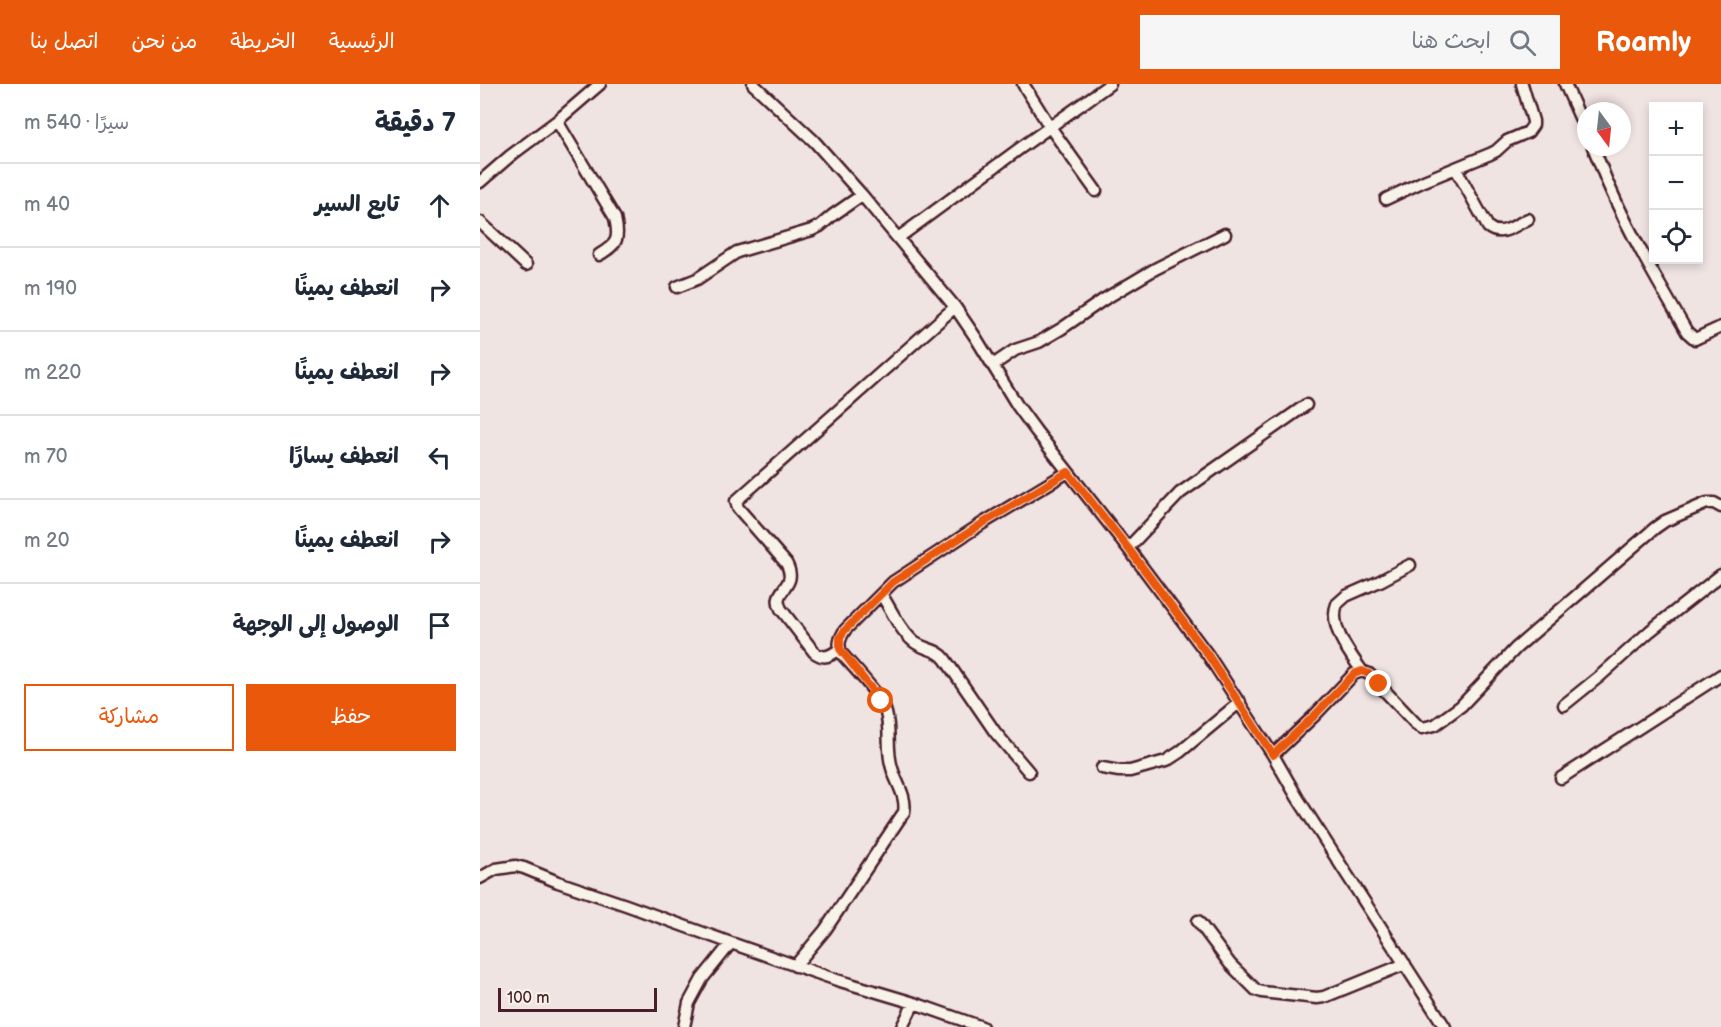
<!DOCTYPE html>
<html lang="ar">
<head>
<meta charset="utf-8">
<style>
  :root { --surface:#fff; --page:#f6f6f7; --text:#1f2937; --muted:#747a83; --line:#e0e1e3; --accent:#ea580c }
  body { margin:0; font-family:"Balsamiq Sans","Playpen Sans Arabic",sans-serif; background:var(--page); color:var(--text); direction:rtl }
  .controls { position:absolute; right:18px; top:18px; display:grid; overflow:hidden; border-radius:0px; box-shadow:0 3px 9px #0003 }
  .controls button { width:54px; height:54px; display:grid; place-items:center; padding:0; border:0; border-bottom:2px solid var(--line); background:var(--surface); color:var(--text); font:30px sans-serif }
  .compass { position:absolute; left:1097px; top:18px; width:54px; height:54px; border-radius:50%; background:var(--surface); box-shadow:0 3px 9px #0003; rotate:165deg }
  .scale { position:absolute; left:18px; bottom:15px; width:159px; box-sizing:border-box; padding-left:6px; border:3px solid #4a1f2b; border-top:0; font-size:16px; line-height:21px; white-space:nowrap; color:#4a1f2b; -webkit-text-stroke:4px #f7f3e8; paint-order:stroke }
  .stop { position:absolute; width:18px; height:18px; margin:-14px; border:4px solid #ea580c; border-radius:50%; background:#fff }
  .stop.end { background:#ea580c; border-color:#fff; box-shadow:0 2px 6px #0008 }
  .list { margin:0; padding:0; list-style:none }
  h2 { display:flex; justify-content:space-between; align-items:center; height:78px; margin:0; padding:0 24px; font-size:26px }
  h2 small { font-size:20px; font-weight:400; color:var(--muted) }
  .list li { display:grid; grid-template-columns:39px 1fr auto; gap:18px; align-items:center; box-sizing:border-box; height:84px; padding:0 24px; border-top:2px solid var(--line) }
  .list b { display:block; font-size:22px; white-space:nowrap }
  .list em { font-size:20px; font-style:normal; color:var(--muted) }
  .actions { display:flex; gap:12px; padding:18px 24px }
  .actions a { flex:1; padding:14px 0; border:2px solid var(--accent); border-radius:0px; text-align:center; font-size:21px; color:var(--accent) }
  .actions .main { background:var(--accent); color:#fff }
  .icon { flex:none; width:33px; height:33px; fill:none; stroke:currentColor; stroke-width:2; stroke-linecap:round; stroke-linejoin:round }
  .map { position:relative; flex:none; width:1241px; height:943px; overflow:hidden; direction:ltr }
  header { display:flex; align-items:center; gap:36px; box-sizing:border-box; height:84px; padding:0 30px; background:var(--accent); color:#fff }
  header strong { font-size:28px }
  nav { display:flex; gap:33px; margin-inline-start:auto; font-size:21px }
  .search { width:420px; height:54px; background:var(--page); display:flex; align-items:center; gap:15px; box-sizing:border-box; padding:0 21px; border-radius:0px; color:var(--muted); font-size:22px }
  main { display:flex }
  aside { flex:1; background:var(--surface) }
  .map>svg:first-child { display:block }
  .lines { fill:none; stroke-linecap:round; stroke-linejoin:round }
  .minor-casing { stroke:#4a1f2b; stroke-width:15 }
  .minor { stroke:#f7f3e8; stroke-width:10 }
  .route { stroke:#ea580c; stroke-width:8 }
</style>
</head>
<body>
<header>
<strong>Roamly</strong>
<div class="search"><svg class="icon" aria-label="search" viewBox="0 0 24 24"><circle cx="10" cy="10" r="6"/><path d="M15 15l6 6"/></svg>ابحث هنا</div>
<nav><a>الرئيسية</a><a>الخريطة</a><a>من نحن</a><a>اتصل بنا</a></nav>
</header>
<main>
<div class="map">
<svg width="1241" height="943" viewBox="0 0 1241 943">
  <rect width="100%" height="100%" fill="#f0e4e3"/>
  <filter id="ink" filterUnits="userSpaceOnUse"><feTurbulence type="fractalNoise" baseFrequency=".0167" numOctaves="2"/><feDisplacementMap in="SourceGraphic" scale="12" xChannelSelector="R" yChannelSelector="G"/><feConvolveMatrix kernelMatrix="1 2 1 2 8 2 1 2 1" color-interpolation-filters="sRGB"/></filter>
  <g filter="url(#ink)">
    <g class="lines">
      <defs>
        <path id="minor" d="M 273,0 L 334,57 L 382,111 L 475,223 L 496,254 L 537,321 L 556,347 L 648,464 L 728,571 L 793,671 L 817,713 L 965,943
          M 543,0 L 570,43 L 616,107
          M 1085,0 L 1106,47
          M 77,37 L 135,134 C 140,156 137,160 119,171
          M 1113,63 C 1119,76 1123,89 1129,102 C 1151,152 1179,200 1207,248 L 1215,255 L 1241,243
          M 976,85 L 1008,143 C 1021,154 1035,141 1048,135
          M 0,98 L 30,72 L 77,37 L 120,0
          M 906,115 L 944,97 L 1010,70 L 1016,67 L 1027,57 L 1048,48 L 1053,41 L 1053,37 L 1042,0
          M 0,138 L 46,181
          M 418,154 L 539,65 L 630,0
          M 197,203 L 217,195 L 257,168 L 332,146 L 340,142 L 353,131 L 382,111
          M 513,281 L 535,266 L 559,258 L 581,245 L 623,216 L 675,185 L 745,150
          M 648,464 L 700,409 L 826,321
          M 401,510 C 411,525 419,545 433,557 C 443,566 457,564 465,575 L 515,648 L 549,688
          M 360,565 C 350,572 344,576 334,568 L 301,525 C 290,505 320,504 306,479 L 258,424 L 256,417 L 475,223
          M 882,587 C 870,570 848,542 857,520 L 866,512 L 900,497 L 930,481
          M 1084,621 L 1120,592 L 1170,547 L 1241,491
          M 793,671 L 834,632 L 874,590 L 882,587 L 889,590 L 936,640 L 942,644 L 955,641 L 981,622 L 1036,564 L 1175,444 L 1185,437 L 1227,419 L 1234,419 L 1241,423
          M 622,684 L 639,687 L 650,687 L 686,677 L 700,668 L 760,618
          M 1081,694 L 1241,591
          M 0,794 L 16,785 L 36,782 L 44,784 L 78,798 L 146,821 L 251,859 L 357,896 L 434,919 L 502,943
          M 718,837 L 750,880 L 776,906 L 782,908 L 837,914 L 844,913 L 925,880
          M 315,882 L 345,846 L 424,728 C 427,712 416,699 412,684 C 406,666 411,647 406,629 C 402,612 374,584 362,570 C 357,561 360,554 365,546 L 413,498 L 503,439 L 588,388
          M 204,943 L 209,919 L 222,895 L 251,859
          M 422,943 L 434,919"/>
      </defs>
      <use href="#minor" class="minor-casing"/>
      <use href="#minor" class="minor"/>
    </g>
  </g>
  <g class="lines" filter="url(#ink)">
    <path class="route" d="M 401,617 L 360,565 L 360,553 L 365,546 L 413,498 L 503,439 L 588,388 L 648,464 L 728,571 L 793,671 L 834,632 L 874,590 L 882,587 L 889,590 L 899,600"/>
  </g>
</svg>
<div class="controls">
<button>+</button>
<button>−</button>
<button><svg class="icon" aria-label="locate" viewBox="0 0 24 24"><circle cx="12" cy="12" r="6"/><path d="M12 2v4M12 18v4M2 12h4M18 12h4"/></svg></button>
</div>
<svg class="compass" viewBox="-18 -18 36 36"><path d="M0-13l5 13h-10z" fill="#e53935"/><path d="M0 13l5-13h-10z" fill="#747a83"/></svg>
<div class="scale">100 m</div>
<div class="stop" style="left:401px;top:617px"></div>
<div class="stop end" style="left:899px;top:600px"></div>
</div>
<aside>
<h2>7 دقيقة<small>سيرًا · 540 m</small></h2>
<ul class="list">
<li><svg class="icon" aria-label="ahead" viewBox="0 0 24 24"><path d="M12 20V5M6 11l6-6 6 6"/></svg><div><b>تابع السير</b></div><em>40 m</em></li>
<li><svg class="icon" aria-label="right" viewBox="0 0 24 24"><path d="M7 20v-9h11M14 6l5 5-5 5"/></svg><div><b>انعطف يمينًا</b></div><em>190 m</em></li>
<li><svg class="icon" aria-label="right" viewBox="0 0 24 24"><path d="M7 20v-9h11M14 6l5 5-5 5"/></svg><div><b>انعطف يمينًا</b></div><em>220 m</em></li>
<li><svg class="icon" aria-label="left" viewBox="0 0 24 24"><path d="M17 20v-9H6M10 6l-5 5 5 5"/></svg><div><b>انعطف يسارًا</b></div><em>70 m</em></li>
<li><svg class="icon" aria-label="right" viewBox="0 0 24 24"><path d="M7 20v-9h11M14 6l5 5-5 5"/></svg><div><b>انعطف يمينًا</b></div><em>20 m</em></li>
<li><svg class="icon" aria-label="arrive" viewBox="0 0 24 24"><path d="M6 21V4h12l-3 4 3 4H6"/></svg><div><b>الوصول إلى الوجهة</b></div></li>
</ul>
<div class="actions"><a class="main">حفظ</a><a>مشاركة</a></div>
</aside>
</main>
</body>
</html>
